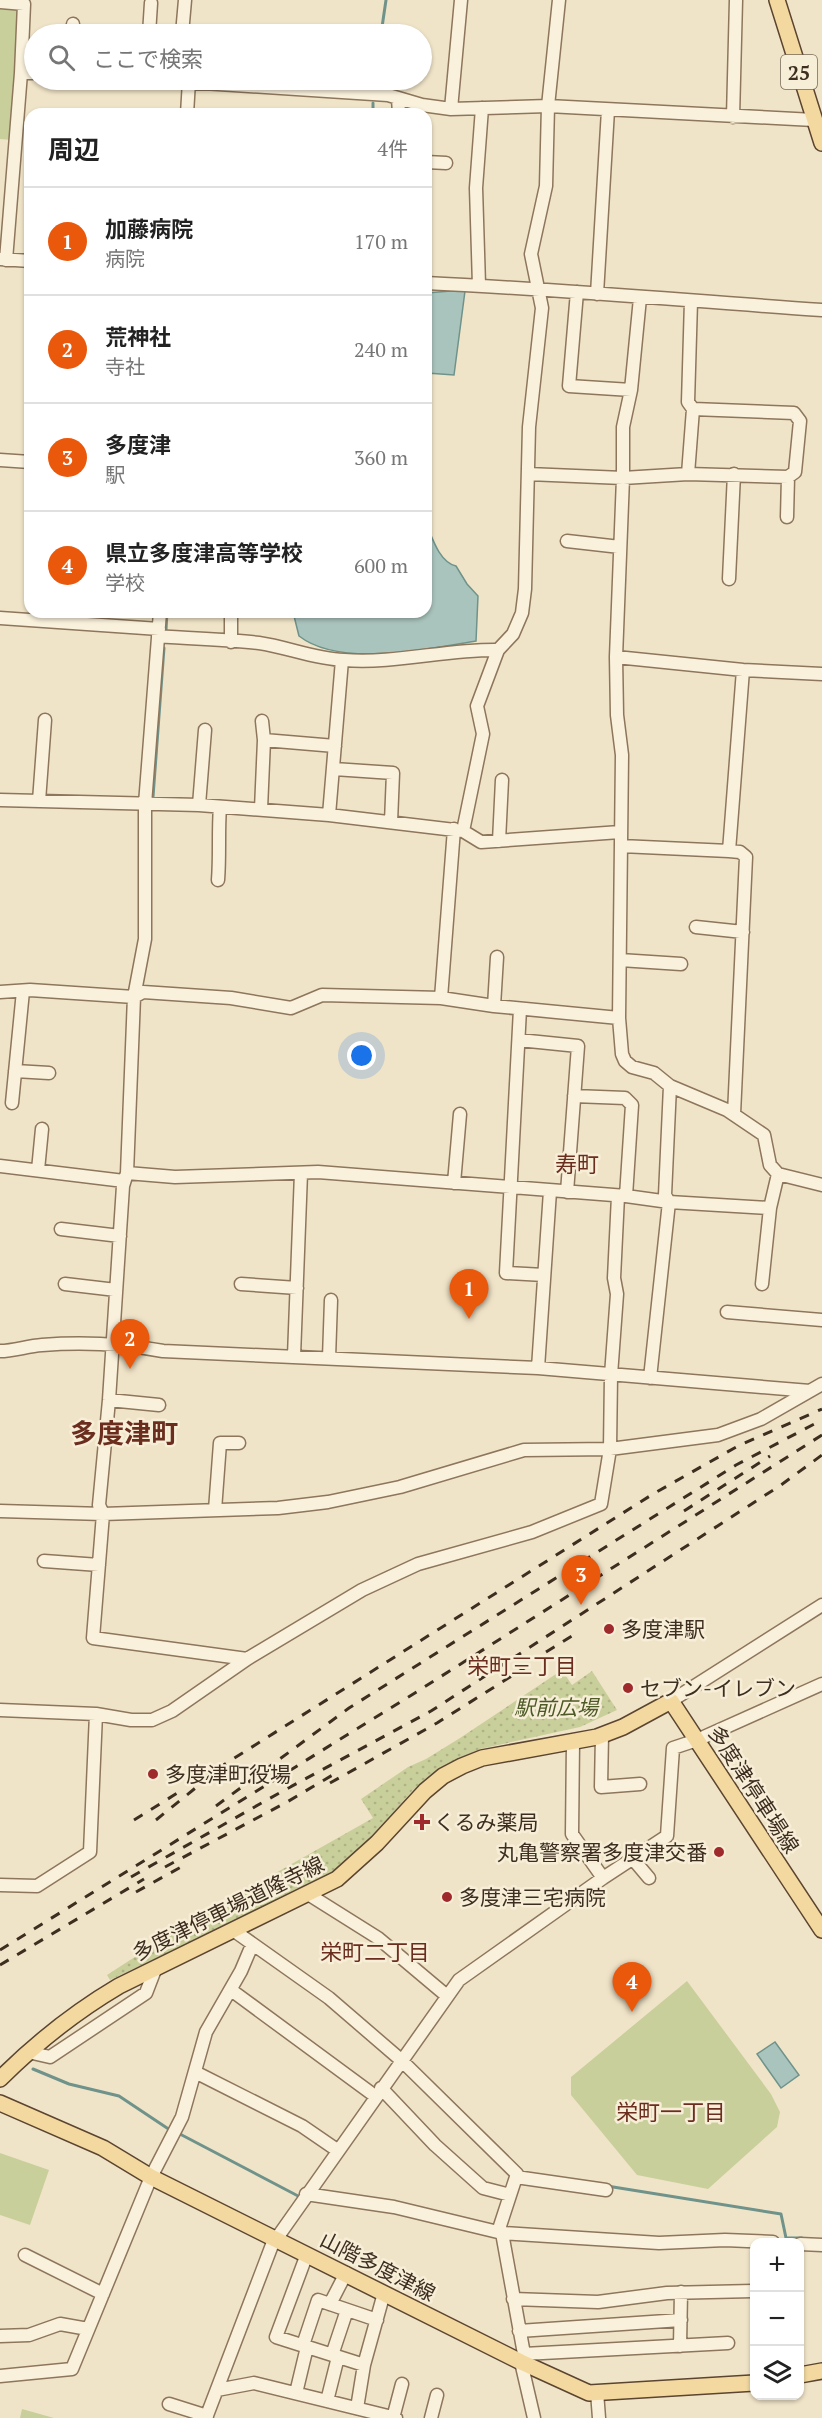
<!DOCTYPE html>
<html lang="ja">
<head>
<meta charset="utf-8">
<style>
  :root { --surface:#fff; --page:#f2f2f2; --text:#222; --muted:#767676; --line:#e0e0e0; --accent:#ea580c }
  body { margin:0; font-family:"PT Serif","Noto Sans JP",serif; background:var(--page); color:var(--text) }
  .controls { position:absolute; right:18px; bottom:18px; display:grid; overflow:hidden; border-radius:12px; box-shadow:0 2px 4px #0004 }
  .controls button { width:54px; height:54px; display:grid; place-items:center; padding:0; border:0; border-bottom:2px solid var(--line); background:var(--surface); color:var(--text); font:30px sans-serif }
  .you { position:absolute; left:362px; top:1056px; width:21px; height:21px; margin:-15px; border:4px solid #fff; border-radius:50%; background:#1a73e8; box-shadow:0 0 0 9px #1a73e833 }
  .badge { display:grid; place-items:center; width:39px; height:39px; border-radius:50%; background:var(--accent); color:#fff; font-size:20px; font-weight:700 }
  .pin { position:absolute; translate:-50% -50px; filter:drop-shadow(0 2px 3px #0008) }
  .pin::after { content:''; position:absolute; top:32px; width:21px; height:18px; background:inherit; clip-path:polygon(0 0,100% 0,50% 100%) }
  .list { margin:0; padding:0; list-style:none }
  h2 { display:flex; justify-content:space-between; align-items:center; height:78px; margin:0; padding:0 24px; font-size:26px }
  h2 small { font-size:20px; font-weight:400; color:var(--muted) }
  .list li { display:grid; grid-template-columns:39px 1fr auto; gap:18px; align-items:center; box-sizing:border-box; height:108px; padding:0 24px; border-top:2px solid var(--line) }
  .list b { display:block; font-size:22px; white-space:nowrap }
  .list p { margin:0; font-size:20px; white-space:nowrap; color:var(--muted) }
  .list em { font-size:20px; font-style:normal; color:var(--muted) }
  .icon { flex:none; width:33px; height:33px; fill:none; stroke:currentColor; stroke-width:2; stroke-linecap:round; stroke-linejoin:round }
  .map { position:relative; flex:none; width:822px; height:2418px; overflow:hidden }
  .search { position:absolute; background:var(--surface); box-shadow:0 2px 4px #0004; left:24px; top:24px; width:408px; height:66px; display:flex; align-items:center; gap:15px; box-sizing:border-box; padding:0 21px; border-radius:33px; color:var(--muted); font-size:22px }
  .panel { position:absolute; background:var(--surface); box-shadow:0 2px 4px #0004; left:24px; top:108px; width:408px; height:510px; border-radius:18px }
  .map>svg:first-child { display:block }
  .grass { fill:url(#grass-dots) }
  .garden { fill:#c9cf9b }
  .water { fill:#a9c4bc; stroke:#6f938a; stroke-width:1.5 }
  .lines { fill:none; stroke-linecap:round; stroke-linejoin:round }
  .stream { stroke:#6f938a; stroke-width:3 }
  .minor-casing { stroke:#8d765c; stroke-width:15 }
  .major-casing { stroke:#5b4430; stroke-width:18 }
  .minor { stroke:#faf1dc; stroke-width:12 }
  .major { stroke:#f3d9a0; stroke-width:15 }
  .rail { stroke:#3d2e20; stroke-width:3; stroke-dasharray:10 10; stroke-linecap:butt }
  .poi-dot { fill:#9e2a2b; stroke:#f7eed8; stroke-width:2 }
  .labels { text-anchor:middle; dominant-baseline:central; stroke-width:5; stroke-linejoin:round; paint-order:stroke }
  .shield { fill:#f7eed8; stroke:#756857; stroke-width:1.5 }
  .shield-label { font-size:20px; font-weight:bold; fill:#3d2e20 }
  .poi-label { font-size:21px; fill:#3d2e20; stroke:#f7eed8; text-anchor:start }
  .park-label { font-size:21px; font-style:italic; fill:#4d5a26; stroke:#f7eed8 }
  .street-label { font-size:21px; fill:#3d2e20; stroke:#f7eed8 }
  .neighbourhood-label { font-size:22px; fill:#6b2e1e; stroke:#f7eed8 }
  .district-label { font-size:27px; font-weight:bold; fill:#6b2e1e; stroke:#f7eed8 }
</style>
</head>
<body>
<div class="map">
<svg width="822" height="2418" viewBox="0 0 822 2418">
  <defs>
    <pattern id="grass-dots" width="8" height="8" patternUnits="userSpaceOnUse" patternTransform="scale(1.5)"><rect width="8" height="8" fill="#c9cf9b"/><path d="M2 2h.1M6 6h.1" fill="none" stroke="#aeb285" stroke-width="1.8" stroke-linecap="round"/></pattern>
  </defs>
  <rect width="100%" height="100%" fill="#f0e4c8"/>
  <path class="grass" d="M 562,1670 L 572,1685 L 592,1671 L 617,1710 L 580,1727 L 480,1749 L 454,1761 L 413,1790 L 363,1847 L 347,1862 L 317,1882 L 110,1980 L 107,1975 L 184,1925 L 373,1818 L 361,1799 L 408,1767 L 426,1759 L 460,1738 Z"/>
  <path class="garden" d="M 0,6 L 19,9 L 12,140 L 0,139 Z
    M 687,1981 L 771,2094 L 780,2112 L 777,2127 L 708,2189 L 637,2175 L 571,2095 L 571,2077 Z
    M 0,2153 L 49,2170 L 30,2225 L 0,2215 Z
    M 22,2409 L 54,2418 L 20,2418 Z"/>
  <path class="water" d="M 451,291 L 465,291 L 454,375 L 427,373 L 426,293 Z
    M 426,523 C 432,537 439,562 456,566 L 467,584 L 478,596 L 476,641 C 427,649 340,668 299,636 L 293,612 L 426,612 Z
    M 775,2042 L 799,2075 L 781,2088 L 757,2054 Z"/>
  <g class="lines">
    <path class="stream" d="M 381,34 L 386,0
      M 373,84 L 374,80
      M 373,114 L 373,103
      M 166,630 L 167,612
      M 153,797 L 164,648
      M 33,2069 L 69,2084 L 119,2096 L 170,2130
      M 178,2133 L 300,2197
      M 607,2186 L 781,2214 L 786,2238 L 802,2238"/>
    <defs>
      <path id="minor" d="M 0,2 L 24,4 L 21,73
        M 72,34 L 73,24
        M 149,34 L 151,3
        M 182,34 L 185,0
        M 157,80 L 388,95 L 422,105 L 451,109 L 548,106 L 814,120
        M 398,98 L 399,114
        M 451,109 L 461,0
        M 187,114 L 189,81
        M 733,117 L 736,0
        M 426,162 L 446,163
        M 0,259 L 30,261
        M 6,260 L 21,73 L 34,73
        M 426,283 C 558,289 690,301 822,310
        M 479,285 L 476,188 L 482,108
        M 577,292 L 569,386 L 631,390
        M 597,294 L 608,110
        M 640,298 L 631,390 L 623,427 L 623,478 L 616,657 L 617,715 L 622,755 L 619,1018 L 622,1054 L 625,1061 L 632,1067 L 654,1073 L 670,1086 L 727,1110 L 764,1135 L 770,1165 L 778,1174 L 822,1185
        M 691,301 L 688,402 L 693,409 L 794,413 L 800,421 L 795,472 L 788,477 L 688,474 L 693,409
        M 0,460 L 30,462
        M 528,474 L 623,478 L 688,474
        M 787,517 L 788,477
        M 567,541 L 620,547
        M 729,579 L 734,474
        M 160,612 L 145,804 L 145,939 L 134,997 L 127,1173 L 123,1186 L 109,1400 L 99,1505 L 103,1514 L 93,1638 L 247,1659
        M 0,618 L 159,629
        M 158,636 C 191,639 226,639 259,643 C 287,647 315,659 344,660 C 396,664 446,649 498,650
        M 231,642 L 231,612
        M 616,657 L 743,670 L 822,674
        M 264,740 L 335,746
        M 334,769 L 393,773 L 391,822
        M 0,800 L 199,805 L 329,815 L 463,831 L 481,842 L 620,832
        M 39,801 L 45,720
        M 199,805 L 205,730
        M 261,809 L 264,740 L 262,721
        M 329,815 L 342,660
        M 463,831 L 483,734 L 477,706 L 498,650 L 513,634 L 522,613 L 525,589 L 529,427 L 542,308 L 531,254 L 546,186 L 548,106 L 559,0
        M 499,841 L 502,780
        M 621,846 L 729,851 L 743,670
        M 729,851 L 740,852 L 746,857 L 734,1114
        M 218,880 C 220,855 218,832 220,807
        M 696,927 L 743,932
        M 620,960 L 681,964
        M 0,992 L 30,990 L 134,997 L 143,992 L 231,998 L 291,1008 L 322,995 L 441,998 L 494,1006 L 619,1018
        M 441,998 L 454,829
        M 494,1006 L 497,957
        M 520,1009 L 506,1273 L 544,1275
        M 519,1040 L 578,1046 L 567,1192
        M 15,1071 L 49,1073
        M 574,1096 L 625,1098 L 632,1105 L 626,1196
        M 12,1103 L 23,991
        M 0,1166 L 124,1181
        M 38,1170 L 42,1129
        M 127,1173 L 175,1177 L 318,1172 L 626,1196 L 669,1202 L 770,1208
        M 454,1183 L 460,1114
        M 61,1229 L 120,1236
        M 65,1284 L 116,1290
        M 241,1284 L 297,1288
        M 762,1284 L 770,1208 L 778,1174
        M 727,1312 L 822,1320
        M 0,1351 C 14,1351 27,1346 42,1345 C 81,1342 124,1344 163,1351 L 538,1368 L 810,1391
        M 294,1356 L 301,1173
        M 329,1358 L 331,1300
        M 538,1368 L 550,1191
        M 650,1378 L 669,1202 L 665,1195 L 670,1086
        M 109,1400 L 159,1405
        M 215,1510 L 220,1443 L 239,1443
        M 0,1511 L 103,1514 L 278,1508 L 328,1502 L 400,1487 L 524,1450 L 610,1449 L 718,1435 L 761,1419 L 822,1384
        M 44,1561 L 99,1565
        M 671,1701 L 822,1605
        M 0,1710 L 96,1714 L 131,1720 L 152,1720 L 172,1711 L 247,1659 L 362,1590 L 418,1564 L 532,1532 L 601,1504 L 610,1449 L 611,1375 L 617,1294 L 614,1278 L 618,1196
        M 602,1735 L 601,1787 L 640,1784
        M 573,1742 L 572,1834 L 603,1878
        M 633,1859 L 649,1878
        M 0,1885 L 37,1886 L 90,1852 L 96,1714
        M 308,1894 L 378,1938 L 447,1996
        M 233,1930 L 329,1998 L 401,2060 L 517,2174 L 498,2232
        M 231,1990 L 375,2096
        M 28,2052 L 50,2057 L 146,1993 L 156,1967
        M 195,2072 L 302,2126 L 337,2150
        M 381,2088 L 435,2145 L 483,2188 L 510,2195
        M 516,2177 L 606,2190
        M 306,2194 L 394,2207 L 502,2233 L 524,2354 L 521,2362 L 534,2418
        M 502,2233 L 659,2243 L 725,2240 L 773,2242
        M 800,2244 L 822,2245
        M 307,2254 L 276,2337 L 364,2365
        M 25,2255 L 103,2294
        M 513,2299 L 598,2302 L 667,2293 L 753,2291
        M 330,2304 L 346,2273
        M 519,2331 L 681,2320
        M 0,2336 L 29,2335 L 60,2324 L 88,2329
        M 303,2345 L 318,2300 L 377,2320
        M 680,2346 L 681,2292
        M 524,2354 L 728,2343
        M 332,2355 L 347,2310
        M 0,2376 L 72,2369 L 151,2177 L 182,2117 L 206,2032 L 241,1971 L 252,1945
        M 217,2390 L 254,2383 L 396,2418
        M 597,2392 L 599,2418
        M 296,2393 L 307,2347
        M 327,2401 L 338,2357
        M 169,2404 L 207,2416
        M 357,2408 L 364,2365 L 384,2293
        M 206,2418 L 272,2245 L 459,1980 L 603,1878 L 667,1836 L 673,1748 L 697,1740 L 822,1684
        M 393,2418 L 402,2384
        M 431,2418 L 437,2395"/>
      <path id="major" d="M 777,0 L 822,143
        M 0,2079 C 36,2043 75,2012 119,1986 L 337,1879 L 377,1843 L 425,1791 L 443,1776 L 462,1766 L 482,1758 L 597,1737 L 623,1727 L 671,1701 L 822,1930
        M 0,2103 L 103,2148 L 151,2177 L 521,2362 L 589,2393 L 754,2383
        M 800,2375 L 822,2371"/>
    </defs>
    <use href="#minor" class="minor-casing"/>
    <use href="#major" class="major-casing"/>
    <use href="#minor" class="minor"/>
    <use href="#major" class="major"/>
    <path class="rail" d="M 684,1511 L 770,1456
      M 546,1652 L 575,1634
      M 330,1783 L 437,1723 L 526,1667
      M 216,1806 L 349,1708 L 736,1465 L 822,1420
      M 134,1820 L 179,1792
      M 156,1820 L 225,1764 L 653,1494 L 738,1446 L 822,1409
      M 165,1867 L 287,1802 L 336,1773
      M 131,1877 L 281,1792 L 431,1711 L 781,1485 L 822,1455
      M 136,1892 L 181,1867
      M 0,1950 L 418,1691 L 822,1435
      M 0,1965 L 144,1879"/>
  </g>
  <g class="poi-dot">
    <circle cx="609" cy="1629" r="6"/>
    <circle cx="628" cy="1688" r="6"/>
    <circle cx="153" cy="1774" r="6"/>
    <path d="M419 1813h6v6h6v6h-6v6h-6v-6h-6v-6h6z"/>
    <circle cx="719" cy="1852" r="6"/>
    <circle cx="447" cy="1897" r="6"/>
  </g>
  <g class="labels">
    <rect class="shield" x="781" y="55" width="36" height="34" rx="4.5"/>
    <g class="shield-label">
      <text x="799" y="72">25</text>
    </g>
    <g class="poi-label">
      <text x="621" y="1629">多度津駅</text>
      <text x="640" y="1688">セブン-イレブン</text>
      <text x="165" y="1774">多度津町役場</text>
      <text x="434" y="1822">くるみ薬局</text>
      <text x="707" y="1852" text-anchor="end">丸亀警察署多度津交番</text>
      <text x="459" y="1897">多度津三宅病院</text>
    </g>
    <g class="park-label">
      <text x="556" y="1707">駅前広場</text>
    </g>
    <g class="street-label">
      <text transform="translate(754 1789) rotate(57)">多度津停車場線</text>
      <text transform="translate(228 1908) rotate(-26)">多度津停車場道隆寺線</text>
      <text transform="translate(378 2266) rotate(27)">山階多度津線</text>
    </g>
    <g class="neighbourhood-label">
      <text x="577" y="1163">寿町</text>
      <text x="522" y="1665">栄町三丁目</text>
      <text x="375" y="1951">栄町二丁目</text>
      <text x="671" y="2111">栄町一丁目</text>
    </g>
    <g class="district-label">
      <text x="124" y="1433">多度津町</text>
    </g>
  </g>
</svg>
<div class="controls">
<button>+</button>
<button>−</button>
<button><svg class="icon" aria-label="layers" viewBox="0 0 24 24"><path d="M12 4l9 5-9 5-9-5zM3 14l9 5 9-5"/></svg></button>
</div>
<div class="you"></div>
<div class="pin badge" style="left:469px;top:1319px">1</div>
<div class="pin badge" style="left:130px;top:1369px">2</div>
<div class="pin badge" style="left:581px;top:1605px">3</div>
<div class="pin badge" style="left:632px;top:2012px">4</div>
<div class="search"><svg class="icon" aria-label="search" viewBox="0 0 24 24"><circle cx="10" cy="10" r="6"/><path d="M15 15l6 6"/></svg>ここで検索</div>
<section class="panel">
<h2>周辺<small>4件</small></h2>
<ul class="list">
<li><span class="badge">1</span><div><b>加藤病院</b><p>病院</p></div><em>170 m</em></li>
<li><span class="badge">2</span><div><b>荒神社</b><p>寺社</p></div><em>240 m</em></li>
<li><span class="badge">3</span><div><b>多度津</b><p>駅</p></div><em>360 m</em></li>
<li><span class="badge">4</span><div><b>県立多度津高等学校</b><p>学校</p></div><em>600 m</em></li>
</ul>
</section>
</div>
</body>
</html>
